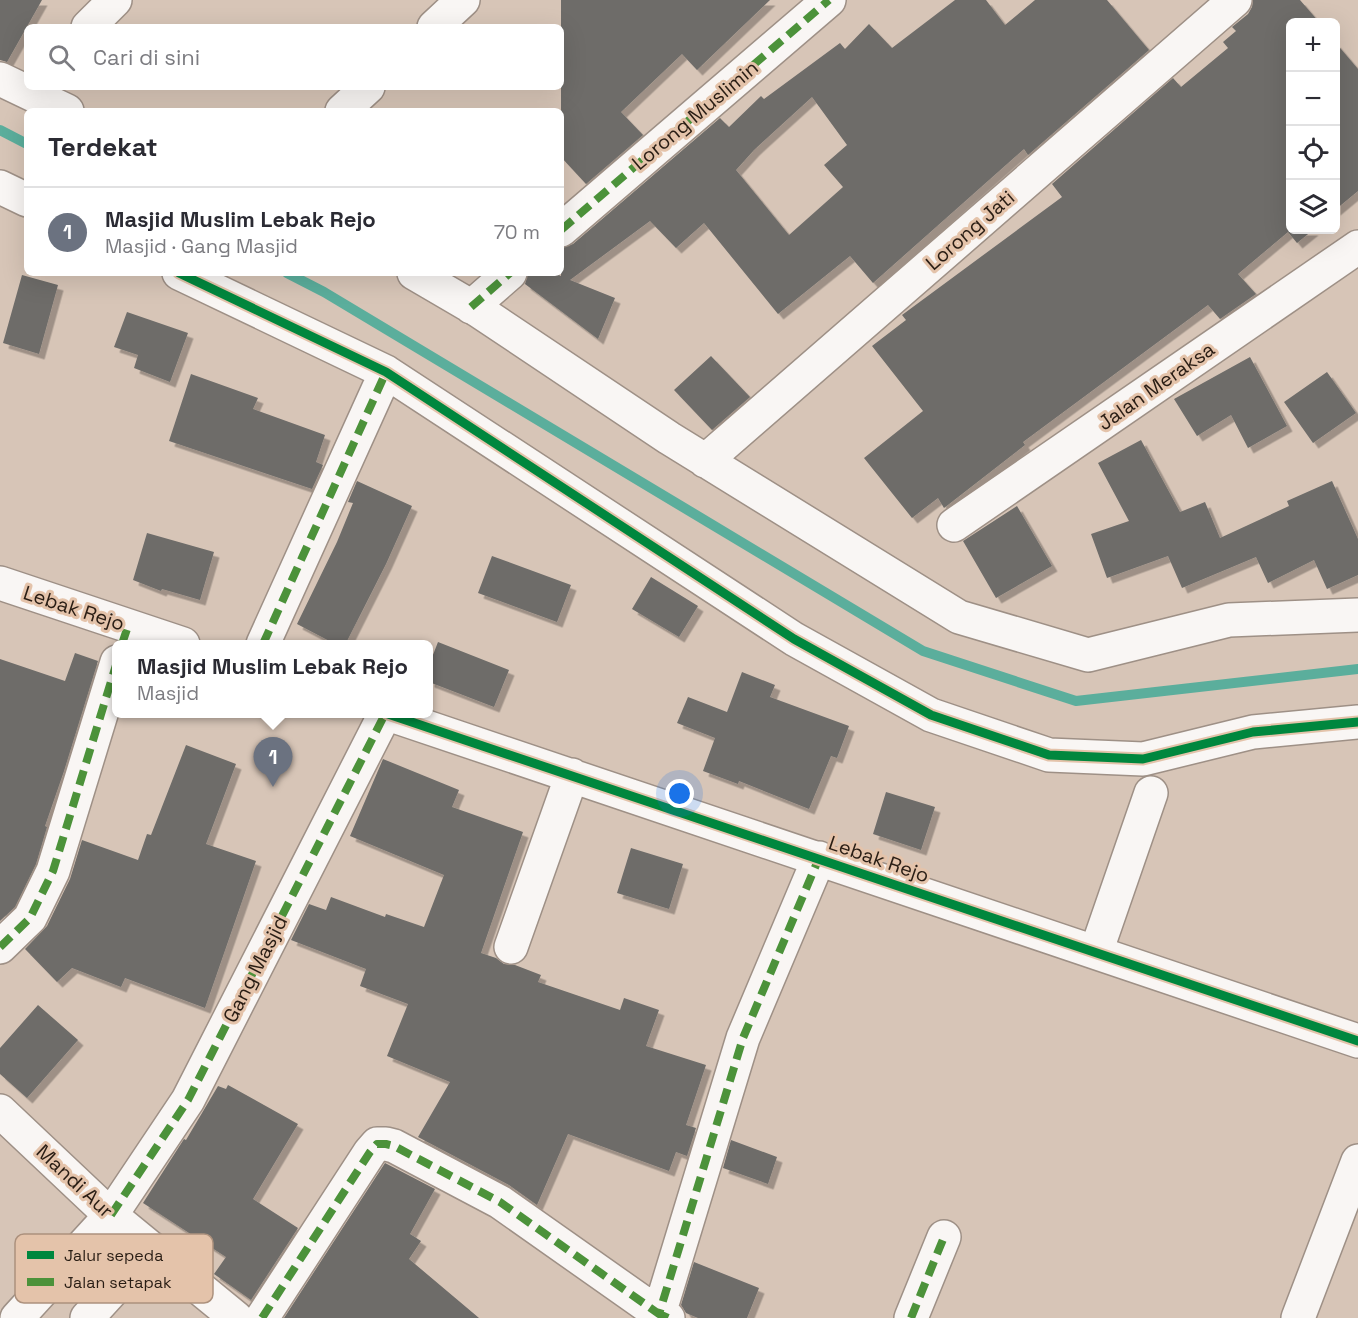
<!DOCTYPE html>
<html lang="id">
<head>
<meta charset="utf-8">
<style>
  :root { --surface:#fff; --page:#f7f7f7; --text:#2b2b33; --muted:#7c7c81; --line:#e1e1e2; --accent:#111827 }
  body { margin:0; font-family:"Space Grotesk",sans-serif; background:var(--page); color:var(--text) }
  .controls { position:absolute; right:18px; top:18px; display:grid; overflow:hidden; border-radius:9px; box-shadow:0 6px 24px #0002 }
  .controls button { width:54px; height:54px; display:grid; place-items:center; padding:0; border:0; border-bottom:2px solid var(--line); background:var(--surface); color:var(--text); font:30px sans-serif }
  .you { position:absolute; left:680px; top:794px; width:21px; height:21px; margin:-15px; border:4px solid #fff; border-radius:50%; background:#1a73e8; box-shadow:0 0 0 9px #1a73e833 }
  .badge { display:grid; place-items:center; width:39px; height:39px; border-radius:50%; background:var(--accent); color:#fff; font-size:20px; font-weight:700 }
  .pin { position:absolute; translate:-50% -50px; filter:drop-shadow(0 2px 3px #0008) }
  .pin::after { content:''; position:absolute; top:32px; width:21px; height:18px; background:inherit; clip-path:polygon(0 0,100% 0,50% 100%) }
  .popup { position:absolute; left:112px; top:640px; width:321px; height:78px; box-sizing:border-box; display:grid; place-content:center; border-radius:9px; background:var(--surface); filter:drop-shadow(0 2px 4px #0005); font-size:20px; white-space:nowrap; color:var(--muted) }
  .popup b { font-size:22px; color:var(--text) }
  .popup::after { content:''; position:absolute; left:50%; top:100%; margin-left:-12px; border:12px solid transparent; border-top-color:var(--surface) }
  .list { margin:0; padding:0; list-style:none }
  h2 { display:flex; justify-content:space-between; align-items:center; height:78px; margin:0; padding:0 24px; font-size:26px }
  h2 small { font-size:20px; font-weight:400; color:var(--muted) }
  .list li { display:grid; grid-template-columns:39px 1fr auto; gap:18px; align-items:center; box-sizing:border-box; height:90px; padding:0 24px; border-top:2px solid var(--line) }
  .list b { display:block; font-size:22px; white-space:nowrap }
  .list p { margin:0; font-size:20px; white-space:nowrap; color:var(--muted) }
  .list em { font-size:20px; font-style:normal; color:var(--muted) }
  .icon { flex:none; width:33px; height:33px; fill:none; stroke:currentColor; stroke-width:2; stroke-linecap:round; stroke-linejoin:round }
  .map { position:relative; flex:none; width:1358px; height:1318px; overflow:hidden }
  .search { position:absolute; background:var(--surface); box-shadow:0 6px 24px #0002; left:24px; top:24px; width:540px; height:66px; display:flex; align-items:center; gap:15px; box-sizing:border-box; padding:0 21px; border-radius:9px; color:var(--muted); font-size:22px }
  .panel { position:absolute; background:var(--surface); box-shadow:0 6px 24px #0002; left:24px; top:108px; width:540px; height:168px; border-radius:9px }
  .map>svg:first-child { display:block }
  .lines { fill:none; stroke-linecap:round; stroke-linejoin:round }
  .stream { stroke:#5bae9c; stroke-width:10 }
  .building { fill:#6e6c69; fill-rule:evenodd; filter:url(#shadow) }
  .street-casing { stroke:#9e9086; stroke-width:36 }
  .secondary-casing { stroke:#9e9086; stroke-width:36 }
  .street { stroke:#f9f6f4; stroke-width:33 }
  .secondary { stroke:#f9f6f4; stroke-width:33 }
  .quiet { stroke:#4c923a; stroke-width:8; stroke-dasharray:15 8; stroke-linecap:butt }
  .cycleway-casing { stroke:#e4c3aa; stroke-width:13 }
  .cycleway { stroke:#00873e; stroke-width:9 }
  .labels { text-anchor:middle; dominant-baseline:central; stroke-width:6; stroke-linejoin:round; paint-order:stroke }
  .street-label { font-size:20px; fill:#291d14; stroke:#e4c3aa }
  .key { fill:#e4c3aa; stroke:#ac917d; stroke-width:1.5 }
  .key-label { font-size:16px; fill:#291d14 }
</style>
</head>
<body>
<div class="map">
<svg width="1358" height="1318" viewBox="0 0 1358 1318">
  <defs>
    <filter id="shadow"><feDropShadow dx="5.5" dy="5.5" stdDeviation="0" flood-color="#0004"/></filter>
  </defs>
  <rect width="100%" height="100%" fill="#d7c5b7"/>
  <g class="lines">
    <path class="stream" d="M 0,130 L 27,144
      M 287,273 L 324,292 L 923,651 L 1076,701 L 1358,669"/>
  </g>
  <path class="building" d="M 0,0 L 42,0 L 7,62 L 0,60 Z
    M 561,0 L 770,0 L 697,70 L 682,54 L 621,112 L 643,135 L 586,184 L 561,157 Z
    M 955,0 L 986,0 L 1005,25 L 1035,0 L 1107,0 L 1149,50 L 1028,155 L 1024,149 L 873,283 L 850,256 L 778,314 L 704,223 L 676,248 L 650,221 L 570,280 L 615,298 L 598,339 L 525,284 L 528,273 L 554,273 L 561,276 L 561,248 L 573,244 L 720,118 L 729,127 L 761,96 L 764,99 L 840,43 L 845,49 L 869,24 L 892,48 ZM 812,97 L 847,145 L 824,165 L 843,187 L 789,235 L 736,170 L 754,150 Z
    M 1253,0 L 1300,0 L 1319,22 L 1290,22 L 1290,230 L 1313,230 L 1297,243 L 1288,232 L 1238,274 L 1256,294 L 1220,319 L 1208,305 L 1023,442 L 1025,445 L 944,508 L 938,498 L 912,518 L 864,458 L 923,411 L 872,346 L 906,320 L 902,315 L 1062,197 L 1052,184 L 1173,78 L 1181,87 L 1228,48 L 1223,42 L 1236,31 L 1232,27 L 1248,14 L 1252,7 Z
    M 1335,42 L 1358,69 L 1358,191 L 1335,210 Z
    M 22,275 L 58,285 L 39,354 L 3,343 Z
    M 127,312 L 188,333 L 170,382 L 134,368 L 138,355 L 114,347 Z
    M 711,356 L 750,397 L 712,430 L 674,390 Z
    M 1250,357 L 1287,426 L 1248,448 L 1231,415 L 1197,436 L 1174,399 Z
    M 1327,372 L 1356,413 L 1313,443 L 1284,402 Z
    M 191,374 L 258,398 L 253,409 L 325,435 L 316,462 L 323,465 L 312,489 L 169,441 Z
    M 1141,440 L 1180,512 L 1205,502 L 1220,538 L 1289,506 L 1287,501 L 1332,481 L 1358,539 L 1358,575 L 1327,589 L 1314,560 L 1268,583 L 1256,557 L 1182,588 L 1168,556 L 1107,578 L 1091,534 L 1129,521 L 1098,463 Z
    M 357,481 L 412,506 L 386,564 L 345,645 L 337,645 L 297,624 L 337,542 L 353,503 L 348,502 Z
    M 1017,506 L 1052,566 L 996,598 L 963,541 Z
    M 147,533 L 214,552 L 200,600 L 162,589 L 161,591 L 133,580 Z
    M 492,556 L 571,585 L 557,622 L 478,593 Z
    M 651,577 L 698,606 L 679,637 L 632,609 Z
    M 438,642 L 509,670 L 494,707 L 429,682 L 429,665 Z
    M 75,653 L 98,661 L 64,771 L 45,826 L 47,827 L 36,864 L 15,907 L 0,921 L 0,659 L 65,681 Z
    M 742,672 L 775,685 L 770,697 L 849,726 L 837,758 L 831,756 L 809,809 L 739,781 L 738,784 L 703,771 L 715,738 L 677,723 L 688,697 L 727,712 Z
    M 186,745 L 236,764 L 206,844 L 256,861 L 205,1008 L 125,978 L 121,987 L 72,968 L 57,982 L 25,949 L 47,926 L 70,879 L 82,840 L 138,860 L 147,834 L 151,835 Z
    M 383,759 L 459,790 L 452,807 L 523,832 L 481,953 L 496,958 L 504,964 L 515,965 L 541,975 L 538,982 L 620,1010 L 624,998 L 659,1010 L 646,1046 L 706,1065 L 686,1125 L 696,1128 L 687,1156 L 676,1152 L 669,1171 L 568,1134 L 537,1205 L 509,1185 L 418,1137 L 450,1082 L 387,1056 L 408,1004 L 360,986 L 366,969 L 291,940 L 309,904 L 326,910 L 331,897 L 385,917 L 386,914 L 424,927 L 444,875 L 350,836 Z
    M 886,792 L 935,807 L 921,850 L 873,834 Z
    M 631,848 L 683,864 L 669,909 L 617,893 Z
    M 38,1005 L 78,1040 L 27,1098 L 0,1074 L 0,1048 Z
    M 228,1085 L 298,1124 L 253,1199 L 298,1228 L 251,1300 L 214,1274 L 226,1257 L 143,1203 L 184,1139 L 186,1140 L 218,1086 L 226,1089 Z
    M 731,1140 L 777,1157 L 768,1184 L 723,1168 Z
    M 385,1163 L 435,1189 L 410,1234 L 421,1241 L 409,1259 L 479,1318 L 284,1318 Z
    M 694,1262 L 759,1288 L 747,1318 L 698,1318 L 686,1313 L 681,1305 Z"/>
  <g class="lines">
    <defs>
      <path id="street" d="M 88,27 L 115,0
        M 434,27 L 463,0
        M 0,79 L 67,111
        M 342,111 L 368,87
        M 0,187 L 27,200
        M 561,230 L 829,0
        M 179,273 L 386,372 L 794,639 L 931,715 L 1049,755 L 1143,759 L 1253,732 L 1358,722
        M 414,273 L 479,311 L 669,438 L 959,617 L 1088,655 L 1229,620 L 1358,615
        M 471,307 L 510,273
        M 705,461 L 1235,0
        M 954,525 L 1358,247
        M 0,583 L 183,644
        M 263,644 L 386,372
        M 388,714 L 1358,1041
        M 0,947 L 30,918 L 53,871 L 117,662
        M 511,947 L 572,775
        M 1096,952 L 1151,793
        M 0,1111 L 108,1213 L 236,1318
        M 17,1318 L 111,1215 L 188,1100 L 385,714
        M 87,1318 L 151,1248
        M 262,1318 L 370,1152 L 377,1144 L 386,1144 L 394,1146 L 500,1202 L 659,1314
        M 668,1318 L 659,1314 L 743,1038 L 819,858
        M 911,1318 L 944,1237"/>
      <path id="secondary" d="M 1298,1318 L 1358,1161"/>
    </defs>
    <use href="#street" class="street-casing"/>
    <use href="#secondary" class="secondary-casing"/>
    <use href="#street" class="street"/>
    <use href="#secondary" class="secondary"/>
    <path class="quiet" d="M 561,230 L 829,0
      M 471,307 L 510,273
      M 122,644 L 128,626
      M 263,644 L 386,372
      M 0,947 L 30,918 L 53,871 L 117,662
      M 111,1215 L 188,1100 L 385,714
      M 262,1318 L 370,1152 L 377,1144 L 386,1144 L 394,1146 L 500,1202 L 659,1314
      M 668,1318 L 659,1314 L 743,1038 L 819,858
      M 911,1318 L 944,1237"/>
    <defs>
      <path id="cycleway" d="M 179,273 L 386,372 L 794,639 L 931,715 L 1049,755 L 1143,759 L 1253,732 L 1358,722
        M 388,714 L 1358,1041"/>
    </defs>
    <use href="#cycleway" class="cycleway-casing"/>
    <use href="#cycleway" class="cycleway"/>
  </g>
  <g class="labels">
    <g class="street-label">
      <text transform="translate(695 115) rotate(-40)">Lorong Muslimin</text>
      <text transform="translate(970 230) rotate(-41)">Lorong Jati</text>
      <text transform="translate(1156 386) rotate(-35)">Jalan Meraksa</text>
      <text transform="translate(74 608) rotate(18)">Lebak Rejo</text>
      <text transform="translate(879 859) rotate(19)">Lebak Rejo</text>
      <text transform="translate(255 969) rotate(-63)">Gang Masjid</text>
      <text transform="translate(75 1181) rotate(43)">Mandi Aur</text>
    </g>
  </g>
  <rect x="15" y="1234" width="198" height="69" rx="9" class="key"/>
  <rect x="27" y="1251" width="27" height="8" fill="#00873e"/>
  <rect x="27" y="1278" width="27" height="8" fill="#4c923a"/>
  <g class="key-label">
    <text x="64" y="1261">Jalur sepeda</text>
    <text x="64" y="1288">Jalan setapak</text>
  </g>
</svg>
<div class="controls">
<button>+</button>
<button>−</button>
<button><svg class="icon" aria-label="locate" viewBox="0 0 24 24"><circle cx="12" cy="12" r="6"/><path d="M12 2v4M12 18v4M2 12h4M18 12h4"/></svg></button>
<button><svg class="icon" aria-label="layers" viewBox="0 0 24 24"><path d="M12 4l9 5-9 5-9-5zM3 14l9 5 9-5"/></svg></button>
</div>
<div class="you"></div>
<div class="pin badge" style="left:273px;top:787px;background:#6b7280">1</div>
<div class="popup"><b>Masjid Muslim Lebak Rejo</b>Masjid</div>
<div class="search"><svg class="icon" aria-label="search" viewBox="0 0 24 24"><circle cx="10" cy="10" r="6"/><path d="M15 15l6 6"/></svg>Cari di sini</div>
<section class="panel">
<h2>Terdekat<small></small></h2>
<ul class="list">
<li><span class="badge" style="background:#6b7280">1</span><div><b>Masjid Muslim Lebak Rejo</b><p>Masjid · Gang Masjid</p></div><em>70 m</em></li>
</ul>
</section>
</div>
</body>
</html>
